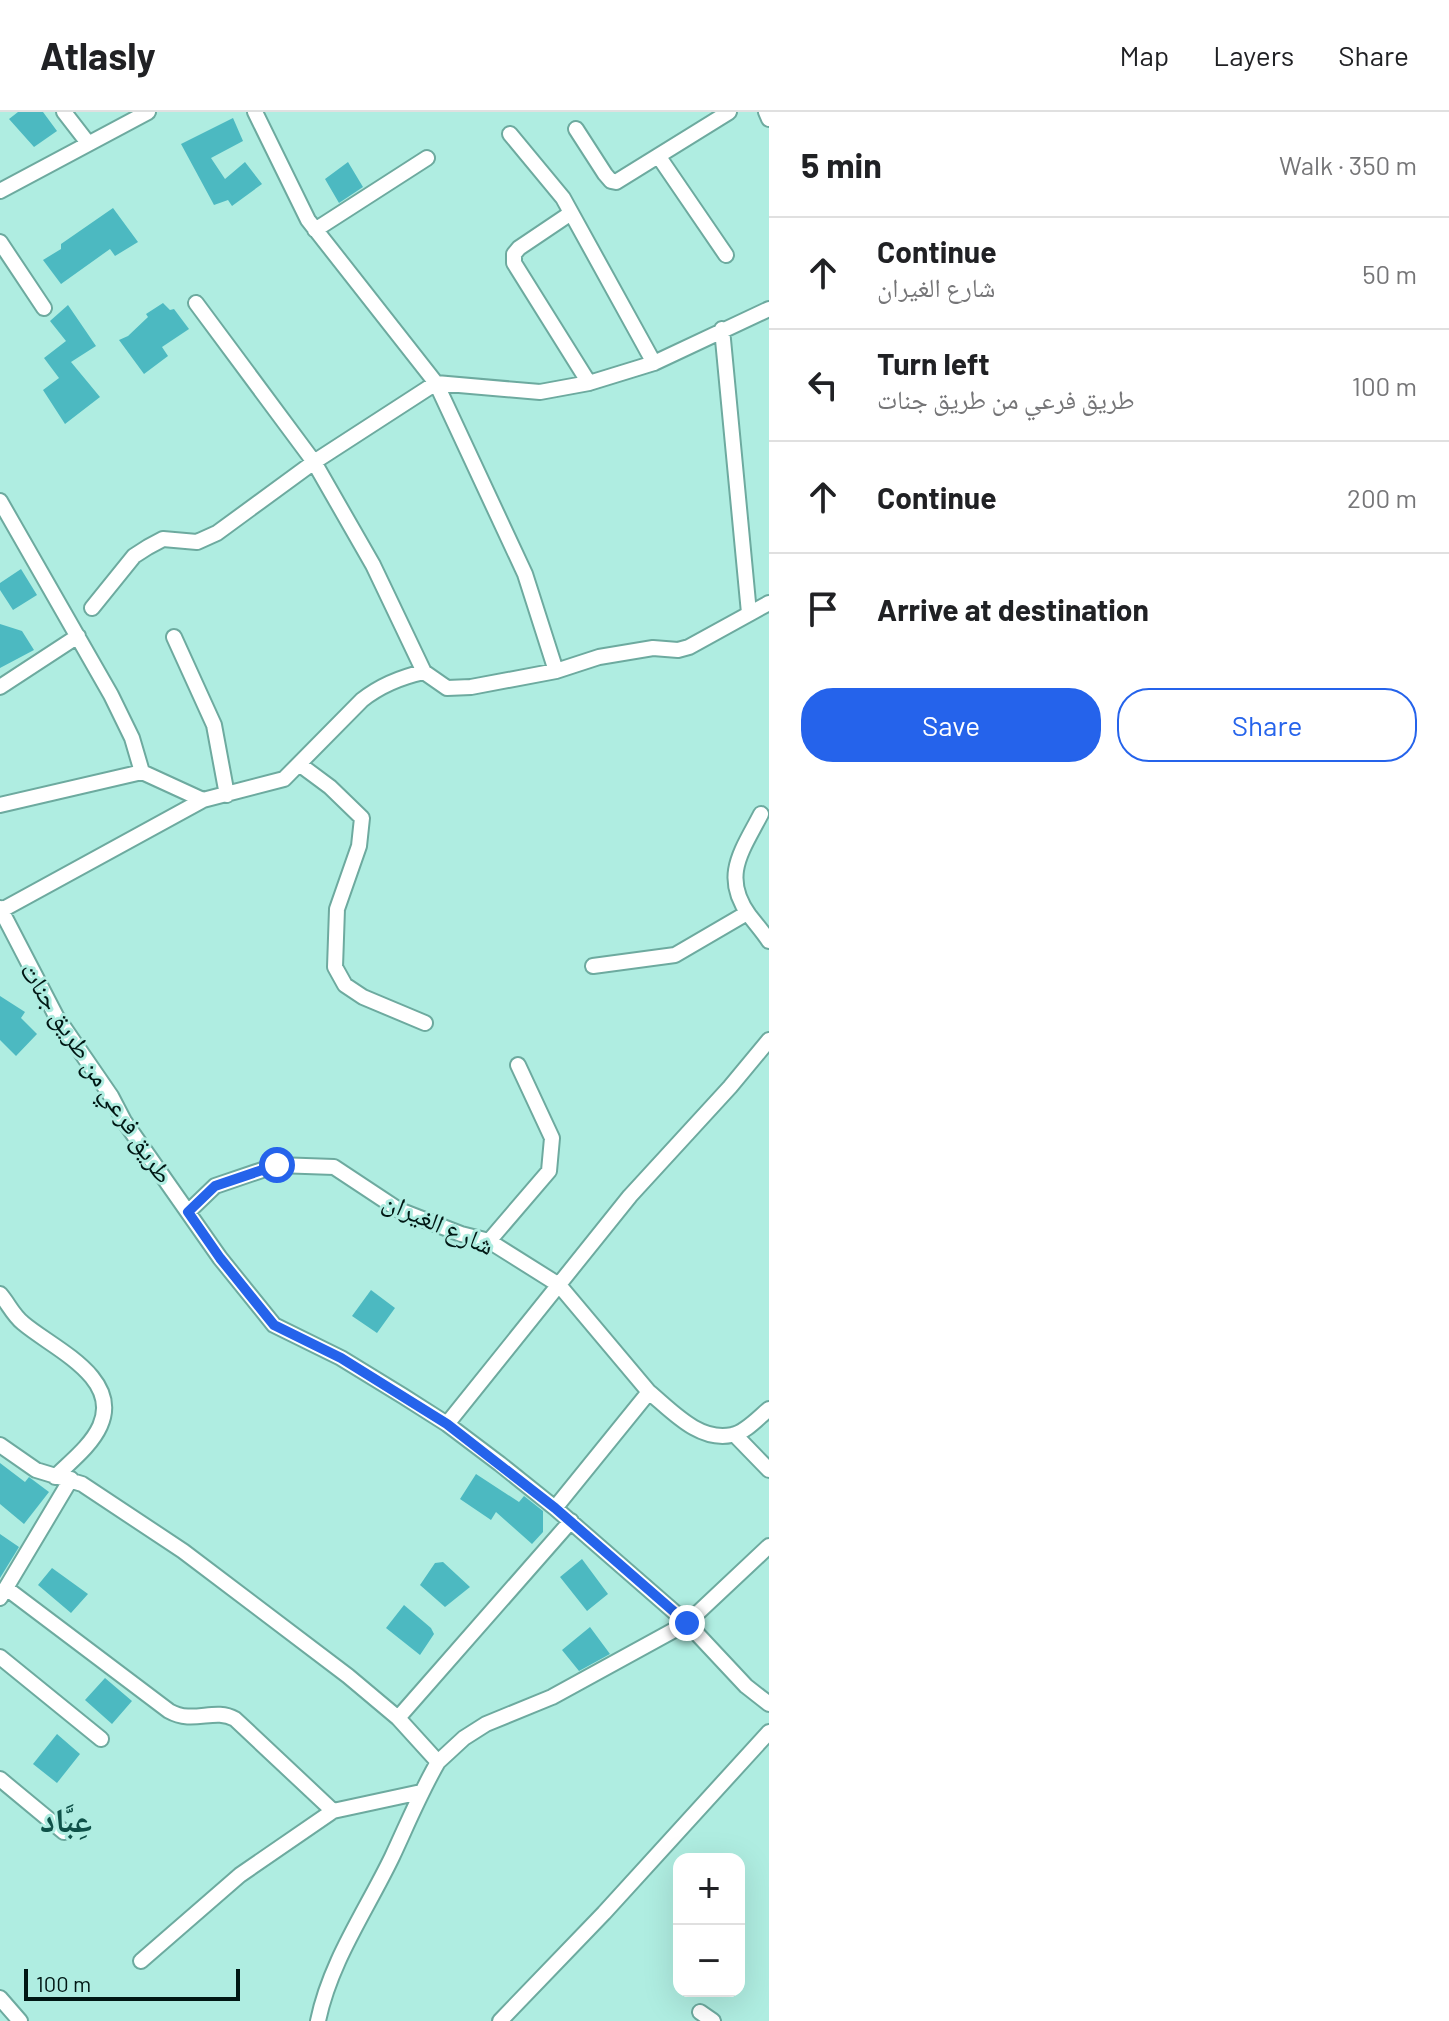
<!DOCTYPE html>
<html lang="en">
<head>
<meta charset="utf-8">
<style>
  :root { --surface:#fff; --page:#f2f2f2; --text:#202124; --muted:#757577; --line:#e0e0e0; --accent:#2563eb }
  body { margin:0; font-family:Barlow,"Noto Naskh Arabic",sans-serif; background:var(--page); color:var(--text) }
  .controls { position:absolute; right:24px; bottom:24px; display:grid; overflow:hidden; border-radius:16px; box-shadow:0 8px 32px #0002 }
  .controls button { width:72px; height:72px; display:grid; place-items:center; padding:0; border:0; border-bottom:2px solid var(--line); background:var(--surface); color:var(--text); font:40px sans-serif }
  .scale { position:absolute; left:24px; bottom:20px; width:216px; box-sizing:border-box; padding-left:8px; border:4px solid #001714; border-top:0; font-size:22px; line-height:28px; white-space:nowrap; color:#001714; -webkit-text-stroke:6px #afede1; paint-order:stroke }
  .stop { position:absolute; width:24px; height:24px; margin:-18px; border:6px solid #2563eb; border-radius:50%; background:#fff }
  .stop.end { background:#2563eb; border-color:#fff; box-shadow:0 2px 8px #0008 }
  .list { margin:0; padding:0; list-style:none }
  h2 { display:flex; justify-content:space-between; align-items:center; height:104px; margin:0; padding:0 32px; font-size:34px }
  h2 small { font-size:26px; font-weight:400; color:var(--muted) }
  .list li { display:grid; grid-template-columns:52px 1fr auto; gap:24px; align-items:center; box-sizing:border-box; height:112px; padding:0 32px; border-top:2px solid var(--line) }
  .list b { display:block; font-size:30px; white-space:nowrap }
  .list p { margin:0; font-size:26px; white-space:nowrap; color:var(--muted) }
  .list em { font-size:26px; font-style:normal; color:var(--muted) }
  .actions { display:flex; gap:16px; padding:24px 32px }
  .actions a { flex:1; padding:18px 0; border:2px solid var(--accent); border-radius:32px; text-align:center; font-size:28px; color:var(--accent) }
  .actions .main { background:var(--accent); color:#fff }
  .icon { flex:none; width:44px; height:44px; fill:none; stroke:currentColor; stroke-width:2; stroke-linecap:round; stroke-linejoin:round }
  .map { position:relative; flex:none; width:769px; height:1909px; overflow:hidden }
  header { display:flex; align-items:center; gap:48px; box-sizing:border-box; height:112px; padding:0 40px; background:var(--surface); border-bottom:2px solid var(--line) }
  header strong { font-size:38px }
  nav { display:flex; gap:44px; margin-inline-start:auto; font-size:28px }
  main { display:flex }
  aside { flex:1; background:var(--surface) }
  .map>svg:first-child { display:block }
  .building { fill:#4cb9c1 }
  .lines { fill:none; stroke-linecap:round; stroke-linejoin:round }
  .minor-casing { stroke:#6daa9f; stroke-width:18 }
  .minor { stroke:#fff; stroke-width:14 }
  .route { stroke:#2563eb; stroke-width:10 }
  .labels { text-anchor:middle; dominant-baseline:central; stroke-width:6; stroke-linejoin:round; paint-order:stroke }
  .street-label { font-size:26px; fill:#001714; stroke:#afede1 }
  .district-label { font-size:34px; font-weight:bold; fill:#0f5148; stroke:#afede1 }
</style>
</head>
<body>
<header>
<strong>Atlasly</strong>
<nav><a>Map</a><a>Layers</a><a>Share</a></nav>
</header>
<main>
<div class="map">
<svg width="769" height="1909" viewBox="0 0 769 1909">
  <rect width="100%" height="100%" fill="#afede1"/>
  <path class="building" d="M 18,0 L 43,0 L 57,19 L 34,35 L 9,7 Z
    M 233,6 L 243,29 L 211,46 L 225,67 L 245,50 L 262,72 L 232,94 L 228,88 L 214,93 L 181,32 Z
    M 348,50 L 363,75 L 339,91 L 325,67 Z
    M 113,96 L 138,130 L 115,144 L 110,137 L 61,172 L 43,148 L 61,137 L 61,132 Z
    M 163,191 L 170,198 L 174,197 L 189,217 L 162,235 L 168,244 L 144,262 L 119,228 L 128,224 L 148,205 L 146,202 Z
    M 68,193 L 96,234 L 71,250 L 100,285 L 65,312 L 43,278 L 59,266 L 44,246 L 66,229 L 50,209 Z
    M 21,457 L 37,483 L 13,498 L 0,478 L 0,471 Z
    M 0,512 L 22,519 L 34,538 L 0,556 Z
    M 0,884 L 25,900 L 21,906 L 37,922 L 16,944 L 0,928 Z
    M 371,1178 L 395,1196 L 377,1221 L 352,1204 Z
    M 0,1351 L 25,1370 L 29,1365 L 49,1380 L 24,1412 L 0,1392 Z
    M 476,1362 L 519,1390 L 524,1384 L 543,1399 L 543,1420 L 532,1432 L 496,1400 L 491,1408 L 460,1387 Z
    M 0,1422 L 19,1435 L 0,1466 Z
    M 582,1447 L 608,1482 L 587,1499 L 560,1465 Z
    M 443,1450 L 470,1475 L 445,1495 L 420,1473 L 435,1451 Z
    M 52,1456 L 88,1482 L 71,1501 L 38,1473 Z
    M 404,1493 L 431,1516 L 434,1522 L 420,1543 L 386,1516 Z
    M 590,1515 L 610,1542 L 579,1559 L 562,1538 Z
    M 105,1566 L 132,1589 L 112,1612 L 85,1588 Z
    M 57,1622 L 80,1642 L 57,1671 L 33,1652 Z"/>
  <g class="lines">
    <defs>
      <path id="minor" d="M 64,0 L 88,31
        M 255,0 L 308,108 L 436,271 L 525,462 L 556,559
        M 766,0 L 769,7
        M 576,17 L 605,62 L 611,69 L 616,70 L 729,0
        M 510,22 L 563,86 L 654,251
        M 659,45 L 726,143
        M 0,79 L 148,0
        M 571,101 L 519,136 L 514,142 L 514,151 L 589,271
        M 315,118 L 427,46
        M 0,130 L 44,196
        M 196,191 L 314,350 L 373,453 L 424,560
        M 722,217 L 749,501
        M 0,389 L 111,583 L 132,626 L 142,660 L 203,688 L 284,667 L 362,588 C 381,573 401,565 424,560 L 447,576 L 471,575 L 556,559 L 599,545 L 653,536 L 678,538 L 689,535 L 769,491
        M 92,496 L 134,444 L 148,435 L 163,427 L 197,430 L 217,421 L 314,350 L 436,271 L 540,280 L 589,271 L 654,251 L 769,197
        M 174,525 L 214,613 L 227,683
        M 0,575 L 78,524
        M 299,652 L 330,675 L 362,706 L 359,734 L 337,797 L 335,855 L 345,873 L 363,885 L 425,911
        M 0,693 L 142,660
        M 761,702 C 742,739 721,764 749,803 C 756,812 763,820 769,829
        M 0,796 L 56,904 L 111,984 L 124,1009 L 220,1146 L 274,1213 L 341,1246 L 403,1284 L 447,1312 L 500,1352 L 555,1396 L 687,1511 L 746,1574 L 769,1592
        M 0,799 L 203,688
        M 593,854 L 675,843 L 747,801
        M 188,1100 L 215,1074 L 277,1053 L 334,1055 L 399,1098 L 461,1122 L 489,1129 L 559,1173 L 649,1280
        M 489,1129 L 549,1059 L 552,1026 L 518,953
        M 0,1182 C 8,1191 13,1203 23,1211 C 52,1236 122,1265 100,1314 C 91,1334 70,1350 55,1365
        M 447,1312 L 630,1084 L 730,975 L 769,928
        M 735,1323 L 769,1358
        M 0,1333 L 36,1358 L 82,1372 L 183,1439 L 348,1564 L 398,1606 L 438,1650 L 464,1626 L 486,1612 L 552,1585 L 687,1511 L 769,1434
        M 555,1396 L 649,1280 C 672,1299 699,1330 732,1323 C 745,1321 759,1305 769,1297
        M 6,1476 L 169,1599 C 194,1613 214,1595 235,1607 L 333,1699
        M 0,1486 L 71,1367
        M 0,1545 L 101,1627
        M 398,1606 L 571,1409
        M 0,1667 L 64,1720
        M 141,1849 L 240,1763 L 333,1699 L 421,1680
        M 0,1886 L 20,1909
        M 700,1900 L 713,1909
        M 318,1909 C 330,1850 366,1799 392,1745 C 407,1713 420,1681 438,1650
        M 500,1909 L 604,1801 L 769,1620"/>
    </defs>
    <use href="#minor" class="minor-casing"/>
    <use href="#minor" class="minor"/>
  </g>
  <g class="lines">
    <path class="route" d="M 277,1053 L 215,1074 L 188,1100 L 220,1146 L 274,1213 L 341,1246 L 447,1312 L 555,1396 L 687,1511"/>
  </g>
  <g class="labels">
    <g class="street-label">
      <text transform="translate(98 960) rotate(57)">طريق فرعي من طريق جنات</text>
      <text transform="translate(439 1110) rotate(24)">شارع الغيران</text>
    </g>
    <g class="district-label">
      <text x="66" y="1706">عِبَّاد</text>
    </g>
  </g>
</svg>
<div class="controls">
<button>+</button>
<button>−</button>
</div>
<div class="scale">100 m</div>
<div class="stop" style="left:277px;top:1053px"></div>
<div class="stop end" style="left:687px;top:1511px"></div>
</div>
<aside>
<h2>5 min<small>Walk · 350 m</small></h2>
<ul class="list">
<li><svg class="icon" aria-label="ahead" viewBox="0 0 24 24"><path d="M12 20V5M6 11l6-6 6 6"/></svg><div><b>Continue</b><p>شارع الغيران</p></div><em>50 m</em></li>
<li><svg class="icon" aria-label="left" viewBox="0 0 24 24"><path d="M17 20v-9H6M10 6l-5 5 5 5"/></svg><div><b>Turn left</b><p>طريق فرعي من طريق جنات</p></div><em>100 m</em></li>
<li><svg class="icon" aria-label="ahead" viewBox="0 0 24 24"><path d="M12 20V5M6 11l6-6 6 6"/></svg><div><b>Continue</b></div><em>200 m</em></li>
<li><svg class="icon" aria-label="arrive" viewBox="0 0 24 24"><path d="M6 21V4h12l-3 4 3 4H6"/></svg><div><b>Arrive at destination</b></div></li>
</ul>
<div class="actions"><a class="main">Save</a><a>Share</a></div>
</aside>
</main>
</body>
</html>
